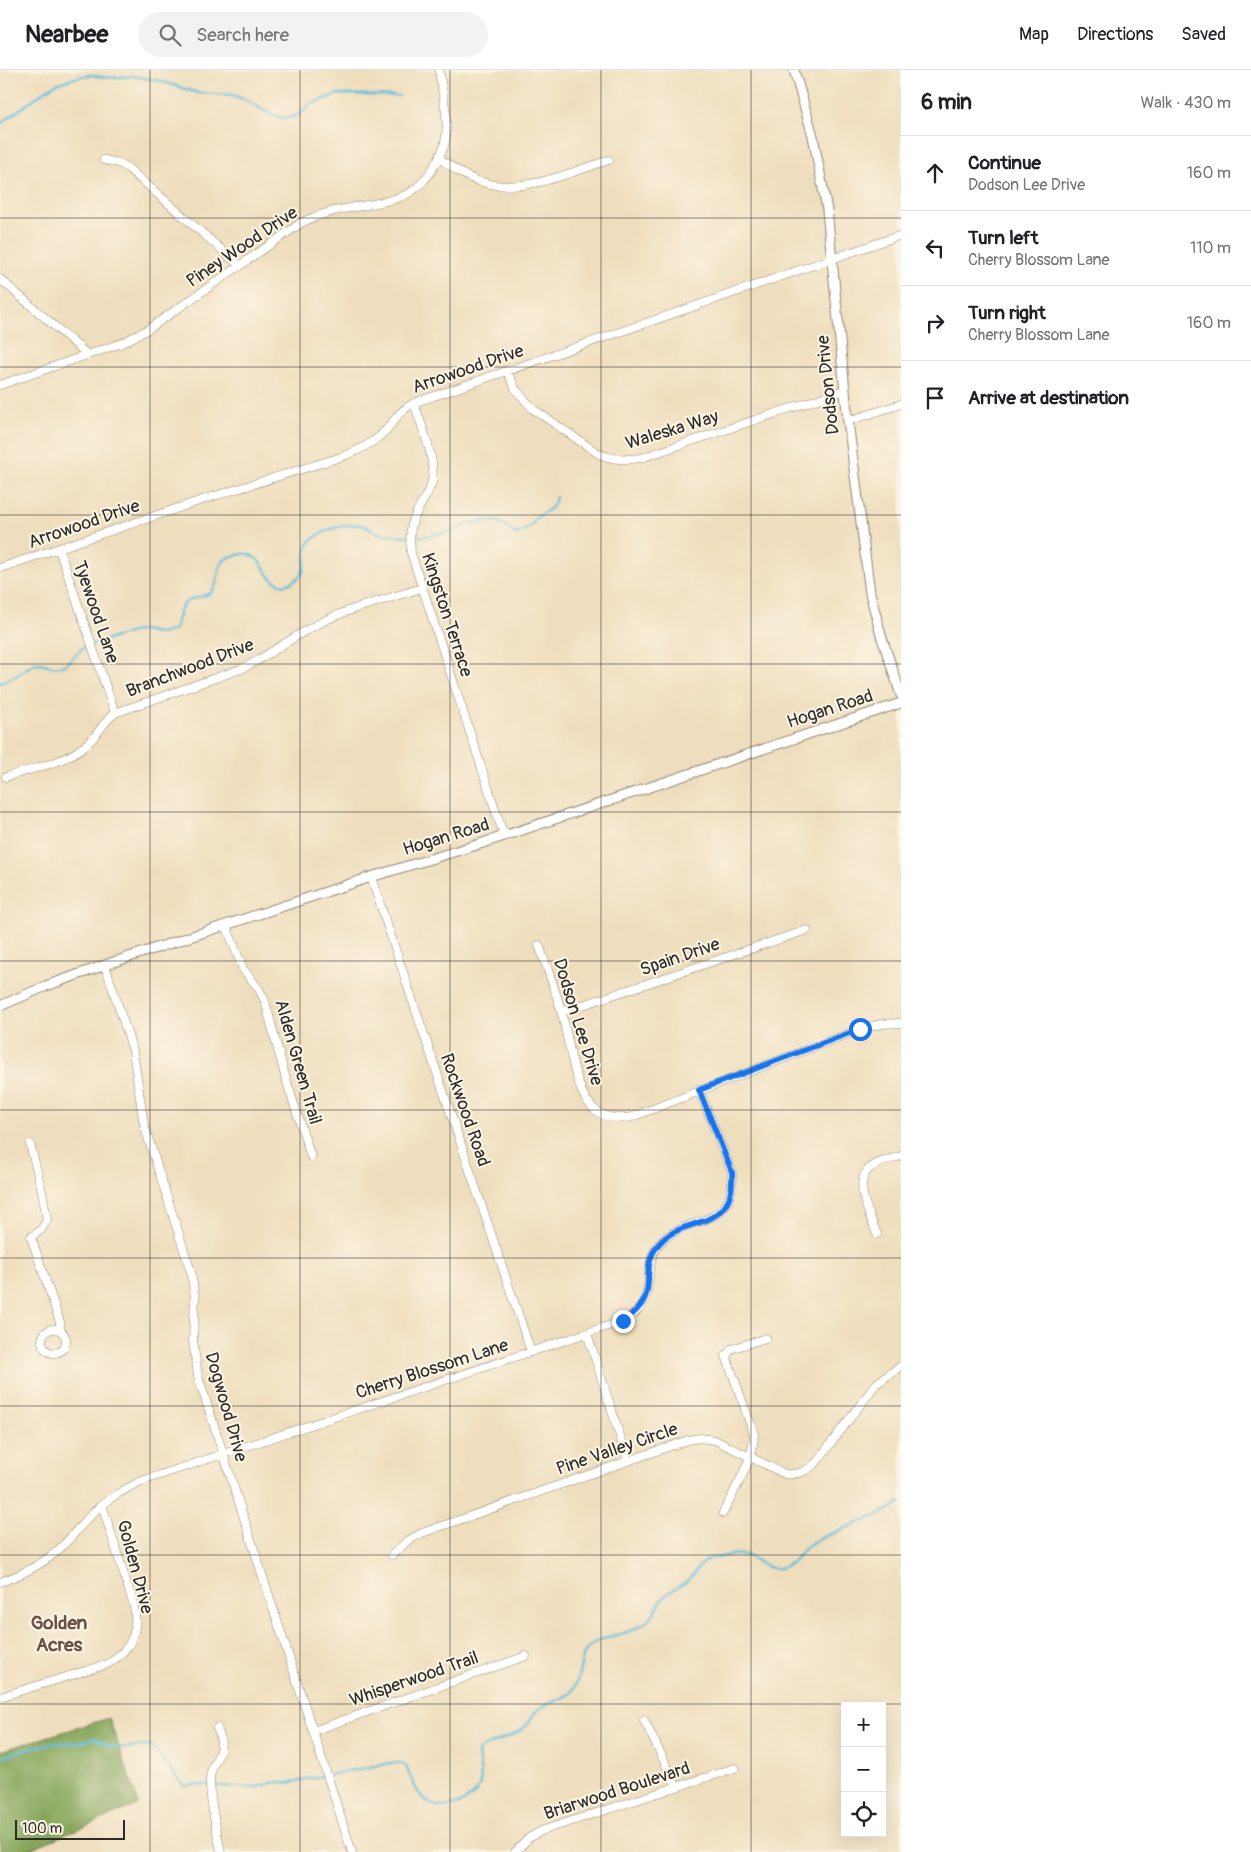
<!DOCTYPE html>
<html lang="en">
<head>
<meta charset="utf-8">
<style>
  :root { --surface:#fff; --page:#f2f2f2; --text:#202124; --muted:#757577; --line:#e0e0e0 }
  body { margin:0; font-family:Pangolin,sans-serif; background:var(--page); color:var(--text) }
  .controls { position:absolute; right:15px; bottom:15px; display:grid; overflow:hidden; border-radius:0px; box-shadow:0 5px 20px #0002 }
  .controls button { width:45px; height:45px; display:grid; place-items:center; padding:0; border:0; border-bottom:1px solid var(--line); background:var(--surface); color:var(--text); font:25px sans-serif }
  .scale { position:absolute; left:15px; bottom:12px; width:110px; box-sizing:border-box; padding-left:5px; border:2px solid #2b2b2b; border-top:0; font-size:14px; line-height:18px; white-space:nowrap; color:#2b2b2b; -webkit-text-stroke:4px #fcf5e5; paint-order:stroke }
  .stop { position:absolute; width:15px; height:15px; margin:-11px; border:4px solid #1a73e8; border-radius:50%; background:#fff }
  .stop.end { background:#1a73e8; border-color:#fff; box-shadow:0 1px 5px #0008 }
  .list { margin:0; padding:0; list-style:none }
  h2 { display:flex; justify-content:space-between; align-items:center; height:65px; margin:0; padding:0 20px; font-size:21px }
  h2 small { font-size:16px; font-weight:400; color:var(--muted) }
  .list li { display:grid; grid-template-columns:32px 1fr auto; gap:15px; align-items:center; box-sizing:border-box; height:75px; padding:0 20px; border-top:1px solid var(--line) }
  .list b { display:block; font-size:19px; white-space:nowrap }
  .list p { margin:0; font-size:16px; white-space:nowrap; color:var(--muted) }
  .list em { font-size:16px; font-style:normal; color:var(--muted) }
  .icon { flex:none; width:28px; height:28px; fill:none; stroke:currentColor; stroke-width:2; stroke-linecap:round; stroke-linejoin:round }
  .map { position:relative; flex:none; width:901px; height:1782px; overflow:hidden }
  header { display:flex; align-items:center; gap:30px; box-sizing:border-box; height:70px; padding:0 25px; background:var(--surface); border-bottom:1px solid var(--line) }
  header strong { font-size:24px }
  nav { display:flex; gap:28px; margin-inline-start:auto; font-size:18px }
  .search { width:350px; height:45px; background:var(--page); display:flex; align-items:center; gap:12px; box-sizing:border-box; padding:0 18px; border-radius:28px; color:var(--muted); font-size:19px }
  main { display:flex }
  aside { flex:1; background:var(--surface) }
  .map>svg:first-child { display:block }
  .forest { fill:#86a65a; stroke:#586842 }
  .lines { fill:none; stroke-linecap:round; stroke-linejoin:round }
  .stream { stroke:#58b9d7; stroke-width:2.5 }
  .minor-casing { stroke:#8d8474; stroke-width:9 }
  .tertiary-casing { stroke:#8d8474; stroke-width:11 }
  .minor { stroke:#fff; stroke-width:8 }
  .tertiary { stroke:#fff; stroke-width:9 }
  .route { stroke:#1a73e8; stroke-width:6 }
  .grid { fill:none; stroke:#2b2b2b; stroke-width:1; stroke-opacity:0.55 }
  .labels { text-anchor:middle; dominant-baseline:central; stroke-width:4; stroke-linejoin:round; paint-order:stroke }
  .street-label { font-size:18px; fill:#2b2b2b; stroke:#fcf5e5 }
  .neighbourhood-label { font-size:19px; font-weight:bold; fill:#6b5045; stroke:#fcf5e5 }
</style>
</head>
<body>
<header>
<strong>Nearbee</strong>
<div class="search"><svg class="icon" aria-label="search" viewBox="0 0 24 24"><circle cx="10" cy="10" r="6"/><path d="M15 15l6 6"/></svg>Search here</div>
<nav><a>Map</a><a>Directions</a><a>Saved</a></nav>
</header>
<main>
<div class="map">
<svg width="901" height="1782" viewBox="0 0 901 1782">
  <rect width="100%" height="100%" fill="#fcf5e5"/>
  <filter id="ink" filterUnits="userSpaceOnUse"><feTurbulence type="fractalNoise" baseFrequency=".02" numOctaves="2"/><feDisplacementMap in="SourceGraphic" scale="10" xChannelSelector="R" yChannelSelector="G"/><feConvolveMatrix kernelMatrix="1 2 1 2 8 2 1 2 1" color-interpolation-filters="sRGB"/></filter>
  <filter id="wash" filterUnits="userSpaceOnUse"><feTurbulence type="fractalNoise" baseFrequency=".0096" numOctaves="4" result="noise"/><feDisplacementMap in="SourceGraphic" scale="20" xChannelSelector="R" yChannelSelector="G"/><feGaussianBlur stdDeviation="1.12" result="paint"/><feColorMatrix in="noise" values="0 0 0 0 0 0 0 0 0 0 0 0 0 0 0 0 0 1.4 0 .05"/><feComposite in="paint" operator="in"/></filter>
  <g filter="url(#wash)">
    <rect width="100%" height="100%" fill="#efdebd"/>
    <path class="forest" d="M 109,1648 L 139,1734 L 23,1782 L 0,1782 L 0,1681 Z"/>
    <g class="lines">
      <path class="stream" d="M 0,54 L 42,23 L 58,13 L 79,7 L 90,5 L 109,8 L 133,6 L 161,11 L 198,23 L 232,25 L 244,29 L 272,45 L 282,48 L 293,47 L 303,42 L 310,34 L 338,24 L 399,26
        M 0,613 L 17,605 L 33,594 L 41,593 L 54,597 L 62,596 L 68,593 L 81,579 L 90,575 L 133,562 L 144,560 L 161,564 L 174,560 C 178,551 178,538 186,532 C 193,526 208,528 213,520 C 222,508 213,491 233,486 C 239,485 243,483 248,484 C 266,489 263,511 285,515 C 320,503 293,480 317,466 C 330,458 350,452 365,456 C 369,458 373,462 378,463 C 389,465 401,466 412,466 C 423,467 435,465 446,462 C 461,458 478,449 494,451 C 504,452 508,460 517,464 L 531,456 L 535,449 L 551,438 L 554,434 L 556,427
        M 0,1687 L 36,1677 L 57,1673 L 79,1673 L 95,1668 L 113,1678 L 152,1676 L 184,1716 L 205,1715 L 252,1718 L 276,1712 L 287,1713 L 390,1693 L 401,1693 L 406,1696 C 410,1707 416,1722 425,1730 C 441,1744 475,1734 480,1713 C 483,1703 478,1692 478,1682 L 482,1678 C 493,1671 508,1669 520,1661 C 527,1656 531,1648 537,1641 C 546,1632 561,1631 570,1623 C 584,1610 576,1583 594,1573 C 609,1564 631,1565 646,1552 C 655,1545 657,1536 663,1528 C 670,1519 681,1517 688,1510 C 695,1504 699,1493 709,1489 C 713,1487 741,1483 746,1485 C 757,1489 767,1501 780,1498 C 796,1494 799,1481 812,1473 C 840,1457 874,1451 901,1432"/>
    </g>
  </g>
  <g filter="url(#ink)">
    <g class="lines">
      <defs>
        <path id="minor" d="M 439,88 C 452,97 466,108 482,112 C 522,125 571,102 609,90
          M 104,90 L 119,93 L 129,99 L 240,196
          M 0,209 L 88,285
          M 507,301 L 516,320 L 533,339 L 599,384 C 614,390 625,390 641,388 L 845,320
          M 0,315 L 122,273 L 147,260 L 301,153 C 331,137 363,138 394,129 C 411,125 422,115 432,100 C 437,91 443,82 445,72 C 450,52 442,21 439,0
          M 414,333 C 421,355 436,388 432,411 C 429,424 420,434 415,446 C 409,458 410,470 411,483 L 504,766
          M 848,351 L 901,334
          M 59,479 L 115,643
          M 0,498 L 208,428 L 341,387 C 355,382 369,376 380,366 C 394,354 395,343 414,333 L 901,165
          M 6,707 C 33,698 68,693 89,672 C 99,663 104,651 115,643 L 241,599 C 269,586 293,566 320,553 C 352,537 388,529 422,518
          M 371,807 L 531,1282
          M 226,855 L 243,899 L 259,919 L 265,931 L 285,1006 L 311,1087
          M 539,875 C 547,898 556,921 562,944 C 568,967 574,1014 588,1032 C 598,1047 615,1050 632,1047 L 860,959 L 881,954 L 901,953
          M 105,895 L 133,981 L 144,1055 L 191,1202 L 195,1227 L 193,1271 L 198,1306 L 352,1782
          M 562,942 L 807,860
          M 30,1074 L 42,1121 L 47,1150 L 41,1160 L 31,1167 L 60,1252 L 60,1260
          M 877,1164 C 871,1148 853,1114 868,1100 C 876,1092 891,1089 901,1086
          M42 1271a12 12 0 1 1 24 0a12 12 0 1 1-24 0Z
          M 587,1263 L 628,1391
          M 723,1443 C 734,1420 754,1390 754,1364 L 726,1286 L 731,1279 L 766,1268
          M 392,1485 L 406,1472 L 422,1463 L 688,1370 L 700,1368 L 715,1370 L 785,1404 C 798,1405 806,1402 816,1393 L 876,1314 L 901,1296
          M 0,1512 C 21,1505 41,1495 57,1481 C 74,1466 86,1447 103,1434 C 115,1425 127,1418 139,1412 L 623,1251 C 627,1248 632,1246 636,1242 C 657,1223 641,1192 661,1172 C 689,1143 736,1161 732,1102 L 699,1020
          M 0,1627 L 108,1594 C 131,1579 139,1564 134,1536 L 102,1435
          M 644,1650 L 677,1717
          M 217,1658 C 229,1686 209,1688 210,1713 C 210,1736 217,1760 221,1782
          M 313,1661 L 526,1586
          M 515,1782 L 529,1768 L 541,1761 L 735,1698"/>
        <path id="tertiary" d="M 794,0 L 813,66 L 827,140 L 848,351 L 870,523 L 881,565 L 901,625
          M 0,936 L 46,916 L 105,895 L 371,807 L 483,773 L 901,633"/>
      </defs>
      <use href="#minor" class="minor-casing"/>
      <use href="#tertiary" class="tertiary-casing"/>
      <use href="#minor" class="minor"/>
      <use href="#tertiary" class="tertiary"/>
    </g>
  </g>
  <g class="lines" filter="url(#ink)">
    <path class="route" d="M 623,1251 C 665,1223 636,1203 658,1175 C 683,1143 736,1165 732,1102 L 699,1020 L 860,959"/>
  </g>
  <path class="grid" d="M 150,0 L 150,1782M 300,0 L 300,1782M 450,0 L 450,1782M 601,0 L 601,1782M 751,0 L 751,1782M 0,148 L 901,148M 0,297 L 901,297M 0,445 L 901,445M 0,594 L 901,594M 0,742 L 901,742M 0,891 L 901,891M 0,1040 L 901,1040M 0,1188 L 901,1188M 0,1336 L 901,1336M 0,1485 L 901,1485M 0,1634 L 901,1634"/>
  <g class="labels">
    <g class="street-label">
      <text transform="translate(242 177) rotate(-34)">Piney Wood Drive</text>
      <text transform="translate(468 299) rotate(-19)">Arrowood Drive</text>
      <text transform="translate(828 315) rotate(-96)">Dodson Drive</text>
      <text transform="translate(672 360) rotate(-17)">Waleska Way</text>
      <text transform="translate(84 454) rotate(-19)">Arrowood Drive</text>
      <text transform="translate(96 542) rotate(71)">Tyewood Lane</text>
      <text transform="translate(447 545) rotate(72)">Kingston Terrace</text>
      <text transform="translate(190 598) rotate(-21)">Branchwood Drive</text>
      <text transform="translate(830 639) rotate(-18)">Hogan Road</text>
      <text transform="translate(446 767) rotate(-17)">Hogan Road</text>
      <text transform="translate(680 887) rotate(-19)">Spain Drive</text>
      <text transform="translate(578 952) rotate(73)">Dodson Lee Drive</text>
      <text transform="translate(298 992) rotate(74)">Alden Green Trail</text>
      <text transform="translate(465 1040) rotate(71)">Rockwood Road</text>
      <text transform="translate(432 1299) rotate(-18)">Cherry Blossom Lane</text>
      <text transform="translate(226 1337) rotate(74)">Dogwood Drive</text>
      <text transform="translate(617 1379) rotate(-19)">Pine Valley Circle</text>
      <text transform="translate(135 1497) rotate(75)">Golden Drive</text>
      <text transform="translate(414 1609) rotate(-19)">Whisperwood Trail</text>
      <text transform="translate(617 1721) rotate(-18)">Briarwood Boulevard</text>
    </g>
    <g class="neighbourhood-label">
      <text x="59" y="1553">Golden<tspan x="59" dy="22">Acres</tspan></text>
    </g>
  </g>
</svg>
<div class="controls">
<button>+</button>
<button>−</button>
<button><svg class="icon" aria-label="locate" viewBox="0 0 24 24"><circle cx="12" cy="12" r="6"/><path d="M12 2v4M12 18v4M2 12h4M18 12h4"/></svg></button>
</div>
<div class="scale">100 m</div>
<div class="stop" style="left:860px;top:959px"></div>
<div class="stop end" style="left:623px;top:1251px"></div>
</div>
<aside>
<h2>6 min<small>Walk · 430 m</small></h2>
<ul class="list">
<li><svg class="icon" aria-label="ahead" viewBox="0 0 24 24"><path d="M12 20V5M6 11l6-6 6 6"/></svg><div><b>Continue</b><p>Dodson Lee Drive</p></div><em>160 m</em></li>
<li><svg class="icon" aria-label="left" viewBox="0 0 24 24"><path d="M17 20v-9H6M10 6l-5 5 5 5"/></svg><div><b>Turn left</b><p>Cherry Blossom Lane</p></div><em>110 m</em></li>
<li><svg class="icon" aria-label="right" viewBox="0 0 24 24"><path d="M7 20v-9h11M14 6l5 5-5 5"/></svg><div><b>Turn right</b><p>Cherry Blossom Lane</p></div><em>160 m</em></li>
<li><svg class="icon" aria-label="arrive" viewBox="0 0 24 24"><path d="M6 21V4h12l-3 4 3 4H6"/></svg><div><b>Arrive at destination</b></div></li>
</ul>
</aside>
</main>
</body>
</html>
